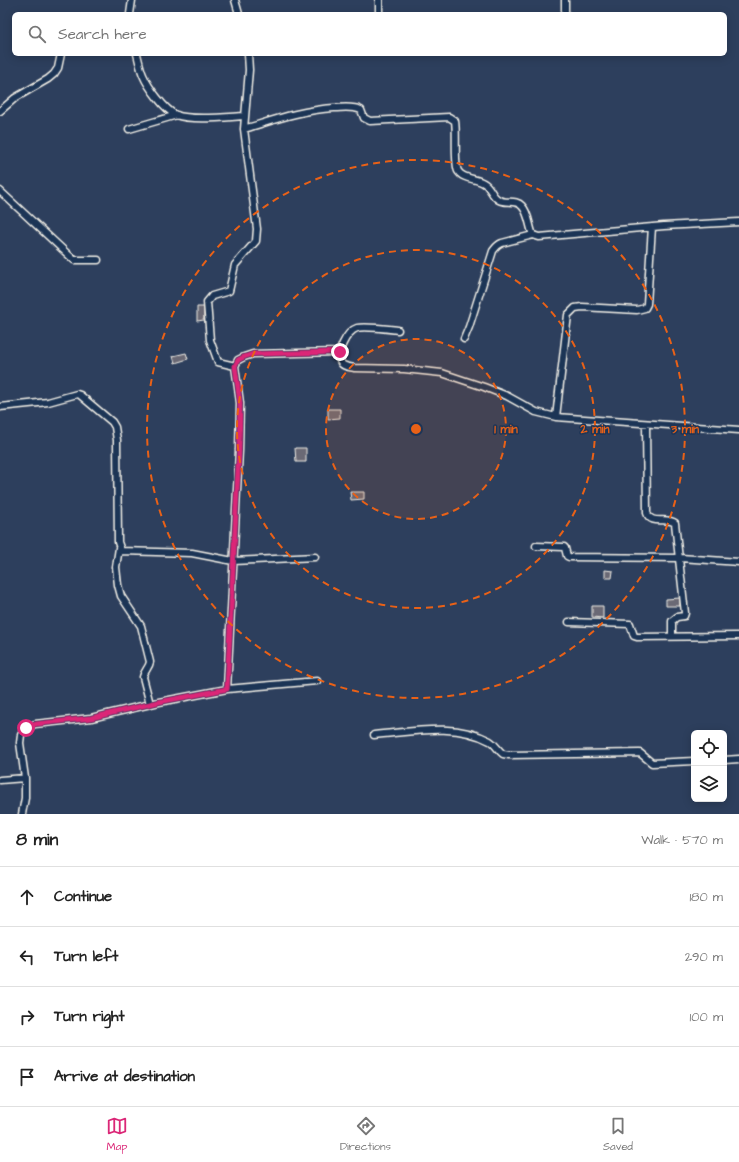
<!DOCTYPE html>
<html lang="en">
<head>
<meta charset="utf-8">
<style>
  :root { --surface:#fff; --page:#f6f6f6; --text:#222; --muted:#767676; --line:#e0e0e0; --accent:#db2777 }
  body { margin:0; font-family:"Architects Daughter",sans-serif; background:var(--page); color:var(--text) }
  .controls { position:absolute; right:12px; bottom:12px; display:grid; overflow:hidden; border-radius:6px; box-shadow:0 2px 10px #0003 }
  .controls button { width:36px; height:36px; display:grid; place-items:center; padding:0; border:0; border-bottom:1px solid var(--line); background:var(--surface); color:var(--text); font:20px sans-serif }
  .stop { position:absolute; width:12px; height:12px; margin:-9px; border:3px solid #db2777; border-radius:50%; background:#fff }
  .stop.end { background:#db2777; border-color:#fff; box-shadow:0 1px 4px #0008 }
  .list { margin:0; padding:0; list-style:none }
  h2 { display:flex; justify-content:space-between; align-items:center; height:52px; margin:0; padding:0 16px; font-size:17px }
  h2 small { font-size:13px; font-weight:400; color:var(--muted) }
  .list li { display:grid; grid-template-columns:26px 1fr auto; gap:12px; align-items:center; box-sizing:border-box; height:60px; padding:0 16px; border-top:1px solid var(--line) }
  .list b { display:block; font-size:15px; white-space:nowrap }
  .list em { font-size:13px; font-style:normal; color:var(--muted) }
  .icon { flex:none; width:22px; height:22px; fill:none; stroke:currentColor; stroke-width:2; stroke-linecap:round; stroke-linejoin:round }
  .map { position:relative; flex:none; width:739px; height:814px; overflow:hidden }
  .search { position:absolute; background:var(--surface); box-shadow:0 2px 10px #0003; left:12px; right:12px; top:12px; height:44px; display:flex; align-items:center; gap:10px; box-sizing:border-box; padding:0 14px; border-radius:6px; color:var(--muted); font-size:15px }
  .sheet { height:292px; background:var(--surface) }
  nav { display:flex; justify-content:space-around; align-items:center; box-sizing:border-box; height:56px; border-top:1px solid var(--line); background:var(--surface); font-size:11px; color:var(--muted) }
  nav a { display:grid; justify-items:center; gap:2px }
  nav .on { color:var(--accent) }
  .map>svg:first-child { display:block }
  .building { fill:#6b6975; stroke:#f4f1e8 }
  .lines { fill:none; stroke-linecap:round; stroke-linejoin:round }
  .minor-casing { stroke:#f4f1e8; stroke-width:9 }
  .minor { stroke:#1d3557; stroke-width:6 }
  .route { stroke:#db2777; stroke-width:5 }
  .ring { fill:none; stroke:#e96117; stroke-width:2; stroke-dasharray:7 5 }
  .centre { fill:#e96117; stroke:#1d3557; stroke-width:2 }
  .ring-label { font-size:12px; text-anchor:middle; font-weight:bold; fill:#e96117; stroke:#1d3557; stroke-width:3; stroke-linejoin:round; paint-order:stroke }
</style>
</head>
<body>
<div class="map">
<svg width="739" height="814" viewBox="0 0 739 814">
  <rect width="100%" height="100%" fill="#2d3f5d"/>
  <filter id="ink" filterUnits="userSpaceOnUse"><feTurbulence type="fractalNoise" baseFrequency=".025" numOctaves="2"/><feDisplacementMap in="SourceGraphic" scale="8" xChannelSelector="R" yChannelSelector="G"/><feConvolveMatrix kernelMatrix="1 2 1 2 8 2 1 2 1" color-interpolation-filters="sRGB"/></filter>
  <g filter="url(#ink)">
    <path class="building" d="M 197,307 L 204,307 L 204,320 L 197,321 Z
      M 186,353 L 188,359 L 175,363 L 173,356 Z
      M 328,409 L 340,409 L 340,418 L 328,419 Z
      M 295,448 L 306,448 L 306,462 L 296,462 Z
      M 350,492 L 364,492 L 364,499 L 351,500 Z
      M 605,570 L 613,571 L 612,578 L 605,578 Z
      M 680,598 L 680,606 L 666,606 L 666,599 Z
      M 592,606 L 603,606 L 603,618 L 592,617 Z"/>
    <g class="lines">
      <defs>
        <path id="minor" d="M 235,0 L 239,14
          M 379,0 L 379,14
          M 565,0 L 565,14
          M 130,14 L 132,0
          M 137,54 C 139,61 140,68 143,75 C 148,87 165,110 176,115 C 191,121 227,117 244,116
          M 0,111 L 15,98 L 48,79 L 54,74 L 58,68 L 61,54
          M 129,129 L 177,115
          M 244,129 C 274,120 302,110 334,108 C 343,108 352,106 361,110 L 364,118 L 370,121 L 449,117 L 455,121 C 457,132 454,164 458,171 C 463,180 478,178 485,184 C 491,188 492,197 499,200 C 506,204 516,199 522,206 C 529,213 529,226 533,235 L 539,237 L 664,226 L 739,222
          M 0,191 L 74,260 L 98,260
          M 398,330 C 389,329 364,326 357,328 C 347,331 334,355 342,364 C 345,367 351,367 354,368 L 404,369 L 442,373 L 484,387 L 507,396 L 536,412 L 556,417 L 739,430
          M 464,339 L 469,327 L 493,251 C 496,247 497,245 502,243 L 533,235
          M 235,366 L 218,362 L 210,340 L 207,302 L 212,296 L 229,291 L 235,265 L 256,241 L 257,229 L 244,129 L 249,70 L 248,54
          M 0,407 L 48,402 L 77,394 L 80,395 L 112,422 L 115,427 L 117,440 L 118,542 L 121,551 L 192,553 L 233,561 L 315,557
          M 556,417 L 568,315 L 575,308 L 582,307 L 637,310 L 645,308 L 647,304 L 652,227
          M 646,424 L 647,513 C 651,526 667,516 675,523 L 685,613 L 684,616 L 677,617 L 672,621 L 672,636
          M 536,546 L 564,547 L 565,548 L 567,556 L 569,557 L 680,558 L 739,562
          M 119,548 L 116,567 L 118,585 L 121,596 L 141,626 L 150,662 C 149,668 144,671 143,677 L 150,704
          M 569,622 L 630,624 L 634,636 L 637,637 L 739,636
          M 227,689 L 239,450 L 240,403 L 235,366 L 238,360 L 244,357 L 253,354 L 340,352
          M 374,735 C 412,732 454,722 490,741 C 495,744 498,750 503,754 L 509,755 L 640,753 L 652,763 L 694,761
          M 724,760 L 739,759
          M 0,780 L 25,778
          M 22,814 L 25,798 L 25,778 L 20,743 L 21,735 L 26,728 L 35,724 L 91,718 L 159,702 L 227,689 L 317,681"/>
      </defs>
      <use href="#minor" class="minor-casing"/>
      <use href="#minor" class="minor"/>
    </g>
  </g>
  <g class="lines" filter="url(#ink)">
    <path class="route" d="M 26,728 L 36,724 L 91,718 L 159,702 L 227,689 L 239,450 L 240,403 L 235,366 L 238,360 L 244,357 L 253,354 L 340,352"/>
  </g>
  <circle cx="416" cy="429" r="90" fill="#e96117" fill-opacity=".12"/>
  <g class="ring">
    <circle cx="416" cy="429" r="90"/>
    <circle cx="416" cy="429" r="179"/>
    <circle cx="416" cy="429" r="269"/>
  </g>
  <circle cx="416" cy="429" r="6" class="centre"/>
  <g class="ring-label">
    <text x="506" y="433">1 min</text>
    <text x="595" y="433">2 min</text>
    <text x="685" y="433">3 min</text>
  </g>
</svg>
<div class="controls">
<button><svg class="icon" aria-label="locate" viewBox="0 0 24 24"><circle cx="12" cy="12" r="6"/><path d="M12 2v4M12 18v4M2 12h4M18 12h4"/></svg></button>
<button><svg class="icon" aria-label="layers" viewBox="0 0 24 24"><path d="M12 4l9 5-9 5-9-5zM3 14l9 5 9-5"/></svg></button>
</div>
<div class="stop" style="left:26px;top:728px"></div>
<div class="stop end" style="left:340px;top:352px"></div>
<div class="search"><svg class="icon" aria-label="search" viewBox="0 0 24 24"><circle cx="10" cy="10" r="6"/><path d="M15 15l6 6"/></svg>Search here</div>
</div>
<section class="sheet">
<h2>8 min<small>Walk · 570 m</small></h2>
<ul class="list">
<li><svg class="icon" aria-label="ahead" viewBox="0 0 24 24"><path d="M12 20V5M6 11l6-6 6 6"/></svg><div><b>Continue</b></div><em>180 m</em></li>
<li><svg class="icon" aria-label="left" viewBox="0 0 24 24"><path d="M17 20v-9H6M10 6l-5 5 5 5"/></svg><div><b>Turn left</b></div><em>290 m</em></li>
<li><svg class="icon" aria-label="right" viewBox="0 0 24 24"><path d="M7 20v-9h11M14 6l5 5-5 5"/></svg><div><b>Turn right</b></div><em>100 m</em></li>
<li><svg class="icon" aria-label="arrive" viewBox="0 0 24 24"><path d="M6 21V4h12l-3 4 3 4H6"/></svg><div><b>Arrive at destination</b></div></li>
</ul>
</section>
<nav>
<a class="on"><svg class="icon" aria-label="map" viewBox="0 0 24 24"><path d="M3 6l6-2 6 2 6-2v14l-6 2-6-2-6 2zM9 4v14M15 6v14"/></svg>Map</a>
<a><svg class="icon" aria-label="directions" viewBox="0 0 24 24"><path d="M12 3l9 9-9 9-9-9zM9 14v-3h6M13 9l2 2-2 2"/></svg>Directions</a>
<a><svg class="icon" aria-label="saved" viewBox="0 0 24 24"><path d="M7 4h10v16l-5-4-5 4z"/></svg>Saved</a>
</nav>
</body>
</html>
